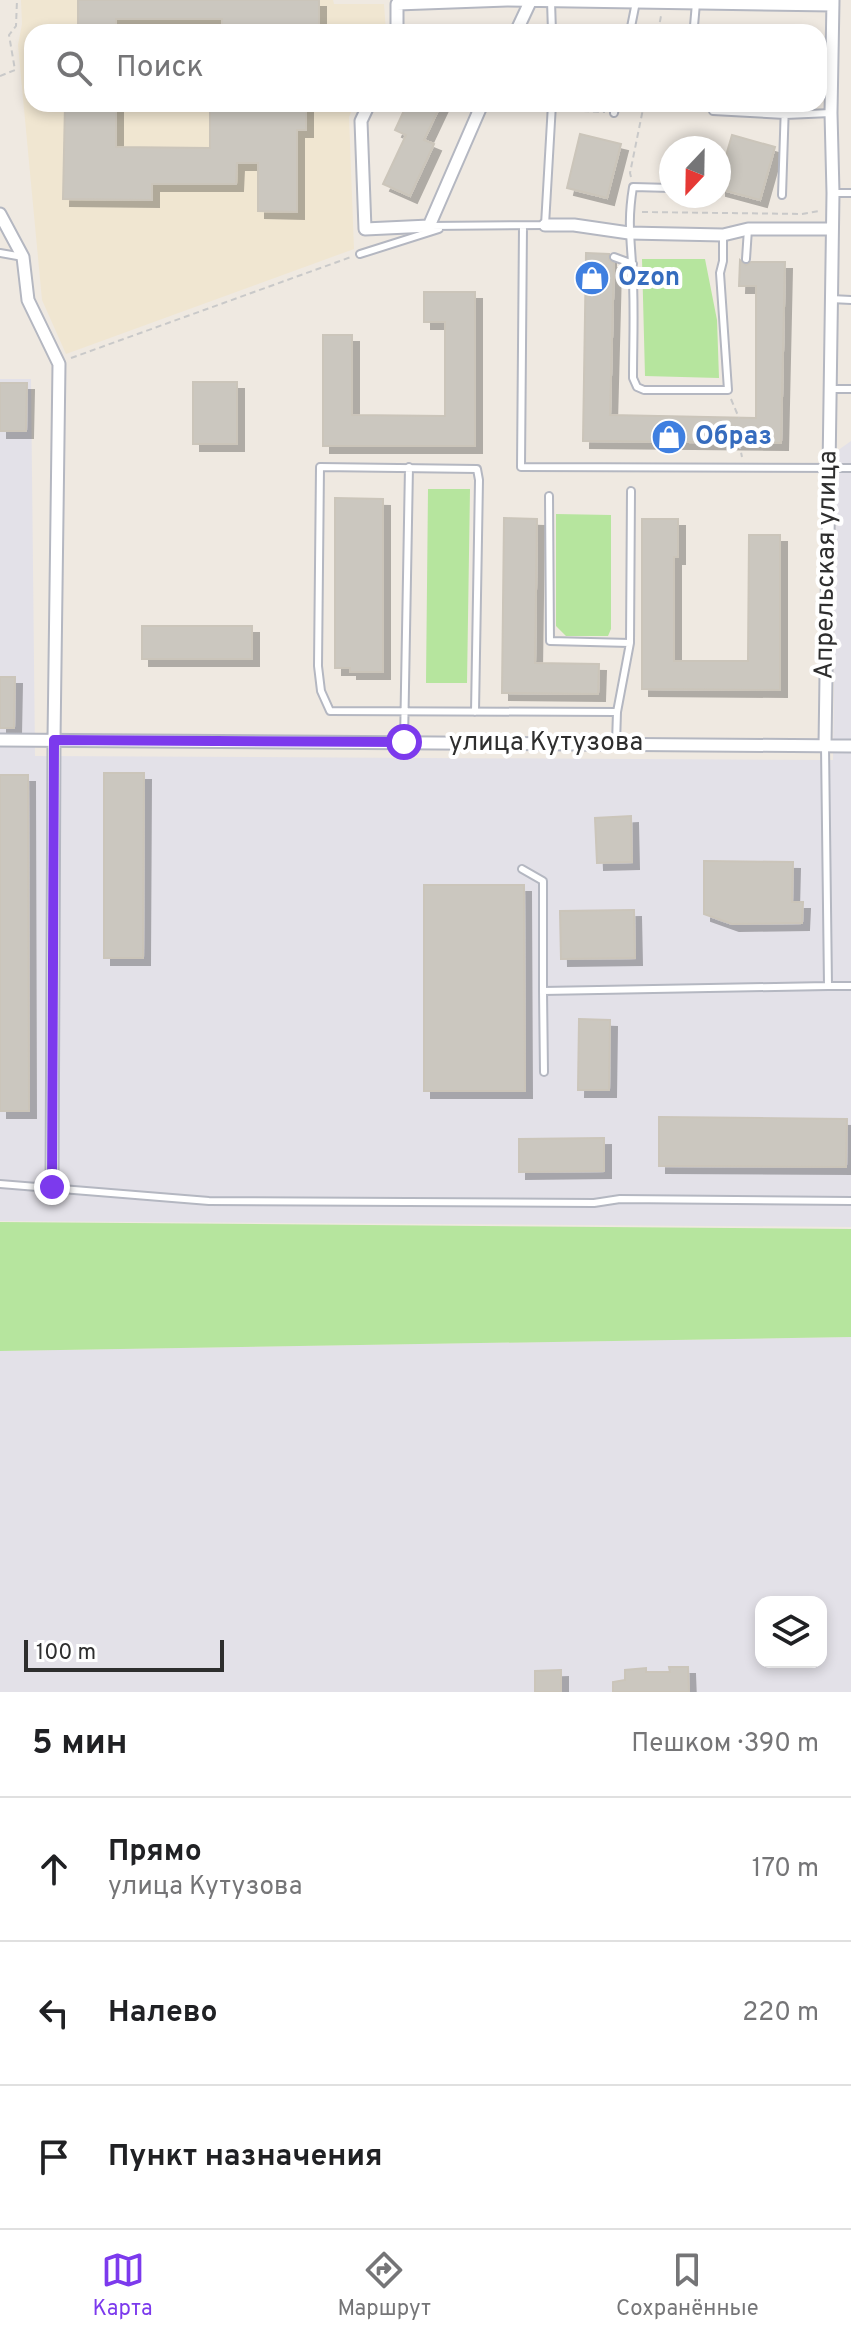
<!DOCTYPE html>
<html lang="ru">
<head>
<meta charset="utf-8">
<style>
  :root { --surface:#fff; --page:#f2f2f2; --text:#202124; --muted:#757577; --line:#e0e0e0; --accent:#7c3aed }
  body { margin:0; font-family:Overpass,sans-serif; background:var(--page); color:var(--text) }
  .controls { position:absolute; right:24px; bottom:24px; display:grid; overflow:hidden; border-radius:16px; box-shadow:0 4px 12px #0003 }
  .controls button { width:72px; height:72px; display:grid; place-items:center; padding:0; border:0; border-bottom:2px solid var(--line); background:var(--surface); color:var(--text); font:40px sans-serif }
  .compass { position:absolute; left:659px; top:136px; width:72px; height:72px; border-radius:50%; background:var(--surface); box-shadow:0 4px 12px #0003; rotate:202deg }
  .scale { position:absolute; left:24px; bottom:20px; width:200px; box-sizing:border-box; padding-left:8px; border:4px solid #2e2e2e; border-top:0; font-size:22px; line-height:28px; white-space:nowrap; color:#2e2e2e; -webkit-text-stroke:6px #fff; paint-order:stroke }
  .stop { position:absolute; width:24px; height:24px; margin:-18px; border:6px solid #7c3aed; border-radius:50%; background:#fff }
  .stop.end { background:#7c3aed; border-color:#fff; box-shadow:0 2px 8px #0008 }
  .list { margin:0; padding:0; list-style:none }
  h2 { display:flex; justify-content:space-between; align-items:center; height:104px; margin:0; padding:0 32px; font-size:34px }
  h2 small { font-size:26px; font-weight:400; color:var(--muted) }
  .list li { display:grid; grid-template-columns:52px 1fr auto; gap:24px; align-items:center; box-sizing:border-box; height:144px; padding:0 32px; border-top:2px solid var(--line) }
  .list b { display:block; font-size:30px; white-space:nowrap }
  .list p { margin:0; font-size:26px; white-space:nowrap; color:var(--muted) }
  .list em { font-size:26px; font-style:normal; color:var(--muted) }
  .icon { flex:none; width:44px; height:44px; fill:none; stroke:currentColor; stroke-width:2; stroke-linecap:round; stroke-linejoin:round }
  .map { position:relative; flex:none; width:851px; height:1692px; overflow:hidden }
  .search { position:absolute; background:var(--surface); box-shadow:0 4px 12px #0003; left:24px; right:24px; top:24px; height:88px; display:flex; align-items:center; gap:20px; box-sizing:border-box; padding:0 28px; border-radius:24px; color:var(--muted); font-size:30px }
  .sheet { height:536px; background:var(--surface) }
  nav { display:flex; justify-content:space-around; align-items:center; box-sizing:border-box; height:112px; border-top:2px solid var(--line); background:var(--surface); font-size:22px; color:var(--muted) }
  nav a { display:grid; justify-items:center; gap:4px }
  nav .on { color:var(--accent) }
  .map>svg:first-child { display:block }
  .industrial { fill:#e3e1e8; fill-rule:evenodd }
  .education { fill:#f0e6d1 }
  .green { fill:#b6e59e }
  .building { fill:#cbc7bf; stroke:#cbc5ba; stroke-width:2; filter:url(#shadow) }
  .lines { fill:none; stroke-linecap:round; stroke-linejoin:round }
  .service-casing { stroke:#b4b7c1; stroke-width:10 }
  .minor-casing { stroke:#b4b7c1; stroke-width:15 }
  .path { stroke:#c9c9c9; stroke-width:2; stroke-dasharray:6 4; stroke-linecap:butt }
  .service { stroke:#fff; stroke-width:6 }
  .minor { stroke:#fff; stroke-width:11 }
  .route { stroke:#7c3aed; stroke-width:10 }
  .labels { text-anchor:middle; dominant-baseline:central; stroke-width:8; stroke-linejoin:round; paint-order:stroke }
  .shop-label { font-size:26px; font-weight:bold; fill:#366cbe; stroke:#fff; text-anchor:start }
  .street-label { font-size:26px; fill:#2e2e2e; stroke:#fff }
</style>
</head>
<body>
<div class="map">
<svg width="851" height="1692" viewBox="0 0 851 1692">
  <defs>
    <filter id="shadow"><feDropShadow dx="7" dy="7" stdDeviation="0" flood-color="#0004"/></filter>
  </defs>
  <rect width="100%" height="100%" fill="#efe9e1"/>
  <path class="industrial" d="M 0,379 L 31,379 L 35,756 L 833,760 L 837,451 L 851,441 L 851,1227 L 0,1221 Z
    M 851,1337 L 851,1692 L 0,1692 L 0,1351 ZM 761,1602 L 821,1602 L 821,1662 L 761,1662 Z"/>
  <path class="education" d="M 21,0 L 333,0 L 334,4 L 384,4 L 386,32 L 32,32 L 32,104 L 355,104 L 349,117 L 354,249 L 66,354 L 42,300 L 18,45 L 22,24 Z"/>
  <path class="green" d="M 642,259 L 705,259 L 717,320 L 719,378 L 645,376 Z
    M 428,489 L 470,489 L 467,683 L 426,683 Z
    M 556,514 L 611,515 L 611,629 L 608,636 L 566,636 L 556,626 Z
    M 0,1222 L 851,1229 L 851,1337 L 0,1351 Z"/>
  <path class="building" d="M 78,0 L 319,0 L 319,32 L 222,32 L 222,19 L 116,19 L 116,32 L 78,32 Z
    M 65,104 L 116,104 L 116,147 L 210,148 L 210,104 L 306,104 L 306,130 L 297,130 L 297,212 L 258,211 L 258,163 L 237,163 L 236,184 L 152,184 L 152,200 L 63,199 Z
    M 407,104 L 441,104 L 424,140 L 434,144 L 410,196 L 383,184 L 406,135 L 395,130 Z
    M 580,134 L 621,144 L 607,198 L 567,188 Z
    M 732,135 L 775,147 L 760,200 L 719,189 L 719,180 Z
    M 586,253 L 609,254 L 609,260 L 614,263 L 610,415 L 756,418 L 756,286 L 739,286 L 740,260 L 746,265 L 751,262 L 785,262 L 781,443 L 583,441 Z
    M 424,292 L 475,292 L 475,446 L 323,446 L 323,335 L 352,335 L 352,415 L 445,416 L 445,322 L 424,322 Z
    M 193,382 L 237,382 L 237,444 L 193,444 Z
    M 0,383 L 27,383 L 26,431 L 0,431 Z
    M 335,498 L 383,499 L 383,672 L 350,672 L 350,668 L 335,668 Z
    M 504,518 L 537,519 L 535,663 L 599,664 L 598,694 L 502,693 Z
    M 642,519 L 678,519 L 678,557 L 674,557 L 674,661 L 748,661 L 749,535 L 780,535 L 780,690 L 642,689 Z
    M 142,626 L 252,626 L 252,659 L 142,659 Z
    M 0,677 L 15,677 L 14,728 L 0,728 Z
    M 104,773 L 144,773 L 143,958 L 104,958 Z
    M 0,775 L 28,775 L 29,1111 L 0,1111 Z
    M 631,816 L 632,862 L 597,863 L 595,818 Z
    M 704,861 L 793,862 L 792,902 L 803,902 L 802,923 L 732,924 L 704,914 Z
    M 424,885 L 524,885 L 525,1091 L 424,1091 Z
    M 634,910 L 635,958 L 561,959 L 560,911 Z
    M 579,1019 L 610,1020 L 609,1090 L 578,1090 Z
    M 659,1117 L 847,1119 L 846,1167 L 659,1166 Z
    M 604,1138 L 604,1171 L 519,1172 L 519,1139 Z
    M 669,1667 L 688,1667 L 689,1692 L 613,1692 L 613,1682 L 625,1680 L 625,1670 L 646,1668 L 646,1672 L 670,1672 Z
    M 561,1670 L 561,1692 L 535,1692 L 535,1671 Z"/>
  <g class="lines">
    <defs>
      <path id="service" d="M 551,1 L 552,32
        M 696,3 L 694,26 L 697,32
        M 630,32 L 636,2
        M 713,111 L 785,115 L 831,113
        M 614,113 L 616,104
        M 701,148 L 702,146
        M 671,188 L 633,187 C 628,218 630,233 632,263 C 635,301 633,340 633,378 L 637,387 L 644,390 L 728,390 L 720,273 L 723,261 L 723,235
        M 833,193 L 851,193
        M 782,195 L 785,104
        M 430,226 L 545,225 L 552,104
        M 523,226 L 521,467 L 851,468
        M 0,253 L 23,257
        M 360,254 L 439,229
        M 614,257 L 633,264
        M 746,259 L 748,229
        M 831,299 L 851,300
        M 830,389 L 851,389
        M 549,496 L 550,641 L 630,643
        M 475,712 L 479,480 L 477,469 L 320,467 L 318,666 L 321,691 L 330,711 L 617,712
        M 404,742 L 409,467
        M 616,743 L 617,712 L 630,643 L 631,491
        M 522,869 L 543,881 L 543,991
        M 828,986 L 851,986
        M 544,1072 L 543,991 L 828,986 L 825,746
        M 0,1184 L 209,1201 L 594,1203 L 620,1199 L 851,1201"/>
      <path id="minor" d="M 507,0 L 833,5
        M 397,32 L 397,4 L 507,0
        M 516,32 L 531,0
        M 369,104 L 361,121 L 365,229 L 429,226 L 482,104
        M 0,214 L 23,257 L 28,300 L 59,364 L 54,740 L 52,1187
        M 545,225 L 574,225 L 629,233 L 723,235 L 748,229 L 832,229
        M 0,740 L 851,746
        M 825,746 L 833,193 L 831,113 L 833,0"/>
    </defs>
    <use href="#service" class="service-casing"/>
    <use href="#minor" class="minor-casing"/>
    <path class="path" d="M 658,32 L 661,16
      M 0,76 L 15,70 L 9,35 L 16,26 L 17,0
      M 563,110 L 605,112
      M 631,177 L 630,173 L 644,104
      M 642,212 L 802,214 L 819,211
      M 71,358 L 351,257
      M 731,399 L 739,418
      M 739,443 L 742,457"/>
    <use href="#service" class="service"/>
    <use href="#minor" class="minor"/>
  </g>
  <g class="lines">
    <path class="route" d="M 52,1187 L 54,740 L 404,742"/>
  </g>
  <defs>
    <symbol id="shop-disc" viewBox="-11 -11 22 22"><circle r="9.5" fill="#3f7fe0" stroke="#fff"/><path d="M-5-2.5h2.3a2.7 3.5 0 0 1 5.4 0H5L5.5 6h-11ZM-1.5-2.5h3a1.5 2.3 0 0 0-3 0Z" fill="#fff"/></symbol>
  </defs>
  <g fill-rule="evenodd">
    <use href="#shop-disc" x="572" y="258" width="40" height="40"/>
    <use href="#shop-disc" x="649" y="417" width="40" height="40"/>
  </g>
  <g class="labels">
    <g class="shop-label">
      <text x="618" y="278">Ozon</text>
      <text x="695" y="437">Образ</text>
    </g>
    <g class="street-label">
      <text transform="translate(827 565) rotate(-89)">Апрельская улица</text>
      <text x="546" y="743">улица Кутузова</text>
    </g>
  </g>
</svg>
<div class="controls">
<button><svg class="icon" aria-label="layers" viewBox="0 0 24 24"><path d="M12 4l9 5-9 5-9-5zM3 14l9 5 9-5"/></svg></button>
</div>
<svg class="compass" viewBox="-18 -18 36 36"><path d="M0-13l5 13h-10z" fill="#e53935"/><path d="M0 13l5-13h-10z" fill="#757577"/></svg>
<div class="scale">100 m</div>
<div class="stop" style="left:404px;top:742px"></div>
<div class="stop end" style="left:52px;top:1187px"></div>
<div class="search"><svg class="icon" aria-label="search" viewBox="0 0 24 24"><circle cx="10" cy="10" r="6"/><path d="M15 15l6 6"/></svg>Поиск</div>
</div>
<section class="sheet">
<h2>5 мин<small>Пешком · 390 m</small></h2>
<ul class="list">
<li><svg class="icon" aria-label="ahead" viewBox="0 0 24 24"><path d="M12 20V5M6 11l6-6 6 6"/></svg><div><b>Прямо</b><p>улица Кутузова</p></div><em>170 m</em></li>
<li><svg class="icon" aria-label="left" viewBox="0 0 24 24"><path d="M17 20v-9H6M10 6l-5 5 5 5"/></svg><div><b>Налево</b></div><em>220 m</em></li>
<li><svg class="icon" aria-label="arrive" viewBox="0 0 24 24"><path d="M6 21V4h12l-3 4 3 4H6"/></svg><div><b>Пункт назначения</b></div></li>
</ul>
</section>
<nav>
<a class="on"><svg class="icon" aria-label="map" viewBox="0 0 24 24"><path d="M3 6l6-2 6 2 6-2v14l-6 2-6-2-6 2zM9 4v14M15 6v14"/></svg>Карта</a>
<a><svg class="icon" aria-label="directions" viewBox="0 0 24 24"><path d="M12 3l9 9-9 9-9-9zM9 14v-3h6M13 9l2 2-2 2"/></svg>Маршрут</a>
<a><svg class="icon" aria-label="saved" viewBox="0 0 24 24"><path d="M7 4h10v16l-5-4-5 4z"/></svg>Сохранённые</a>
</nav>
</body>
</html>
